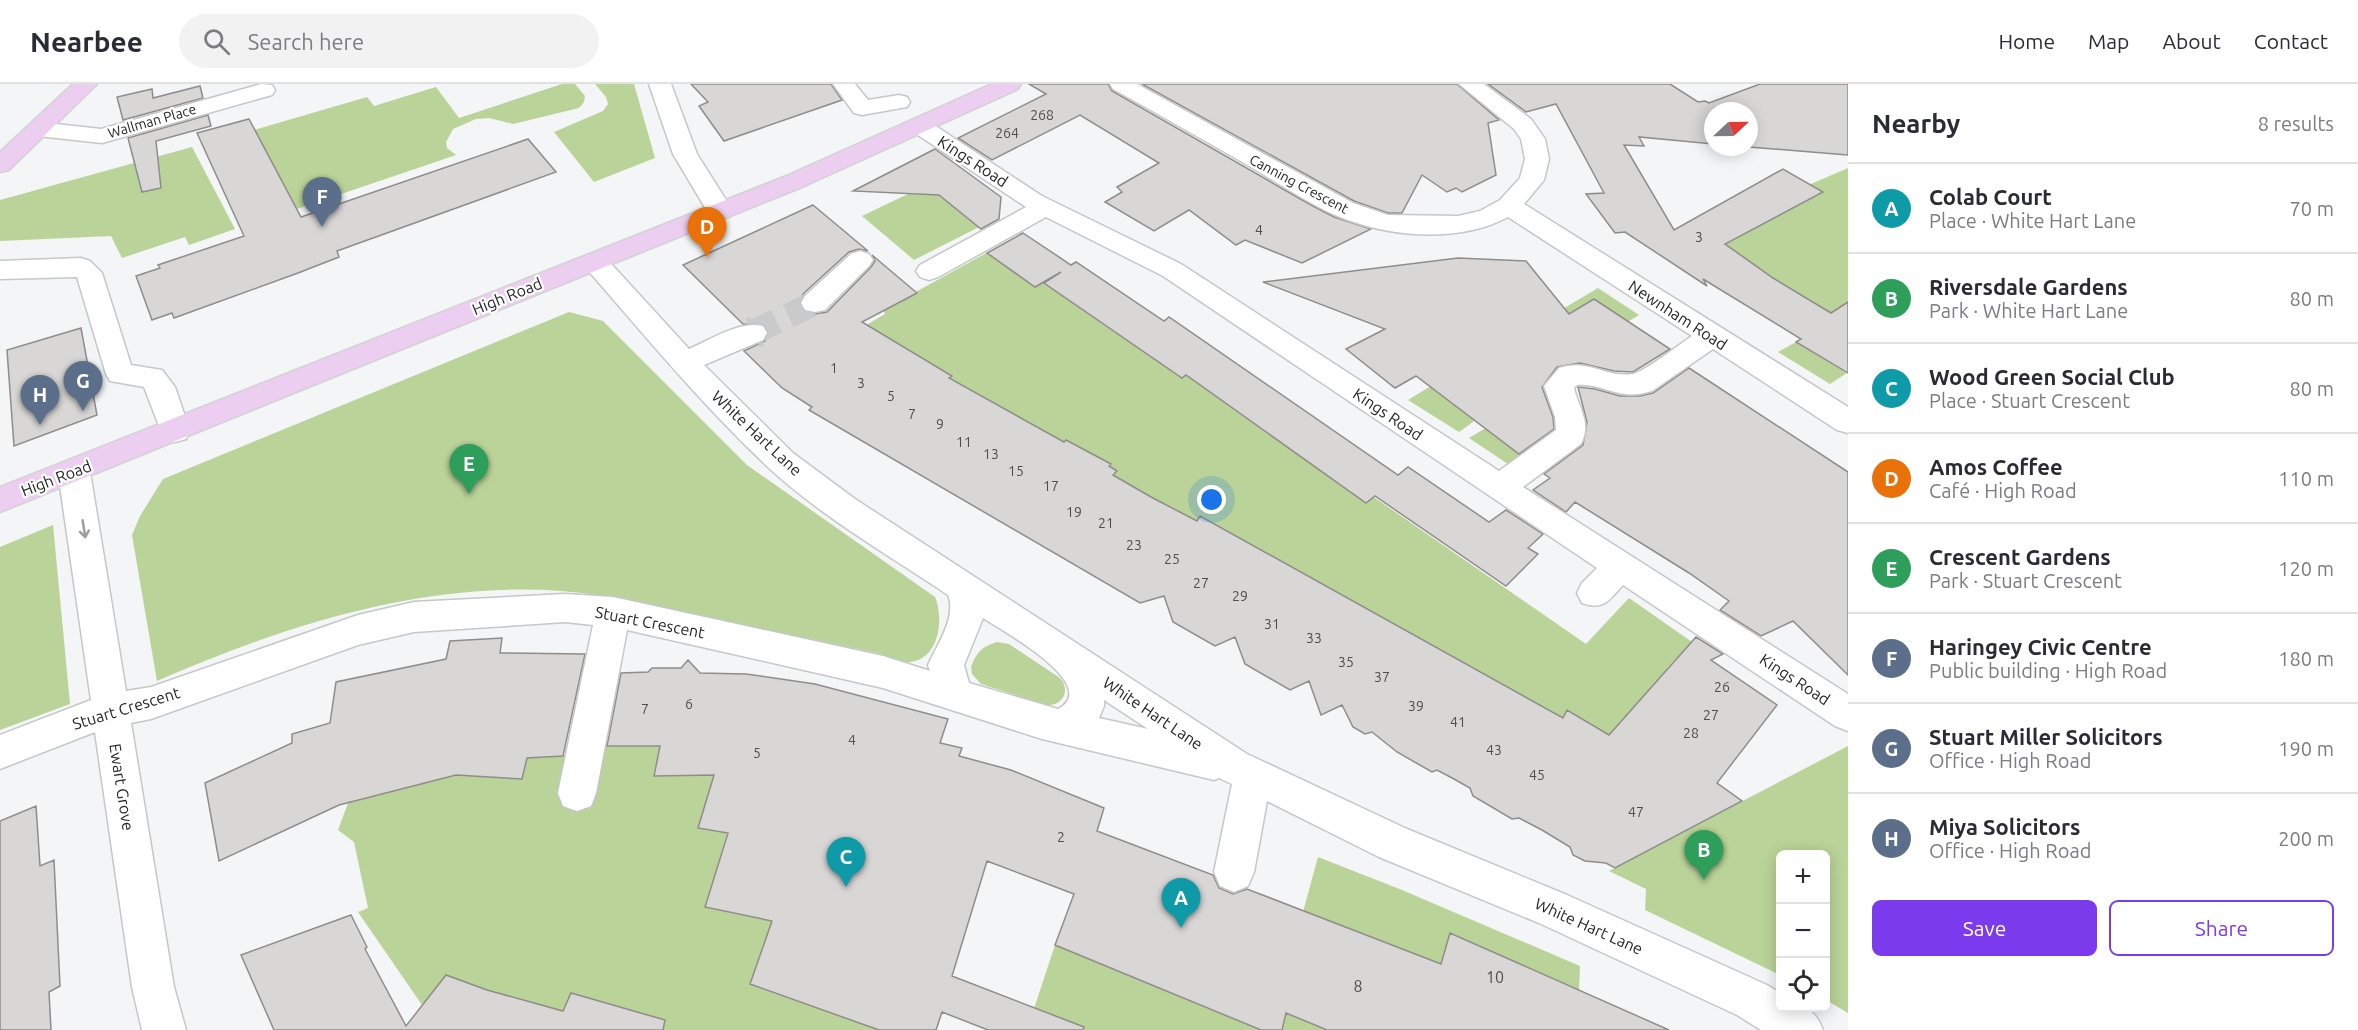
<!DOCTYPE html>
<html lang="en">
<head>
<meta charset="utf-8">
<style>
  :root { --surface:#fff; --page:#f2f2f3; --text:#2b2b33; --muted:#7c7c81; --line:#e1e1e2; --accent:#7c3aed }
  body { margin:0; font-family:Ubuntu,sans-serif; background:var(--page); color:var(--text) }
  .controls { position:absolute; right:18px; bottom:18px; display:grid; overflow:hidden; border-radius:9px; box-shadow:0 3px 15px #0003 }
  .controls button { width:54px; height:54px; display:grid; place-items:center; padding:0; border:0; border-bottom:2px solid var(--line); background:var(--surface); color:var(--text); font:30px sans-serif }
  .compass { position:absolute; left:1704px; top:18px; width:54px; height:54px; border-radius:50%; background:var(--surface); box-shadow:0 3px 15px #0003; rotate:68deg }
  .you { position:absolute; left:1212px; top:416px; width:21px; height:21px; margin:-15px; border:4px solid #fff; border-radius:50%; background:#1a73e8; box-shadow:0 0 0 9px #1a73e833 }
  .badge { display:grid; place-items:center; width:39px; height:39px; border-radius:50%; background:var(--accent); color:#fff; font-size:20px; font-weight:700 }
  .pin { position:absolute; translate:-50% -50px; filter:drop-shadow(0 2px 3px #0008) }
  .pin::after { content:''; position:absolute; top:32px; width:21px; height:18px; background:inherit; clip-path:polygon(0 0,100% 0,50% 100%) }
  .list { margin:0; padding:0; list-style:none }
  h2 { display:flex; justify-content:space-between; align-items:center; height:78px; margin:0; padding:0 24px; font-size:26px }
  h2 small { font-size:20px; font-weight:400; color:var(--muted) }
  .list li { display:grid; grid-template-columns:39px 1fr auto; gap:18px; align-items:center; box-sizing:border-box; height:90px; padding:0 24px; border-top:2px solid var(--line) }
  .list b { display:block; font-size:22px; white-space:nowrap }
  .list p { margin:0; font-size:20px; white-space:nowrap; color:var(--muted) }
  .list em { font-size:20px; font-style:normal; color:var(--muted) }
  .actions { display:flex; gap:12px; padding:18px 24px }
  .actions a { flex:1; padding:14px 0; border:2px solid var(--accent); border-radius:9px; text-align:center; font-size:21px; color:var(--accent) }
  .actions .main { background:var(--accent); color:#fff }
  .icon { flex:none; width:33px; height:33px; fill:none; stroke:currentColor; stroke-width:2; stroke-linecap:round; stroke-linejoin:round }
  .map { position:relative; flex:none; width:1848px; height:946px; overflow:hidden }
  header { display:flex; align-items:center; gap:36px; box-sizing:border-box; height:84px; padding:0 30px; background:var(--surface); border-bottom:2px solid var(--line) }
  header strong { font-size:28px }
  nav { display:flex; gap:33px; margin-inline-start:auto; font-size:21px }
  .search { width:420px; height:54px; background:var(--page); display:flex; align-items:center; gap:15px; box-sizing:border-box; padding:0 21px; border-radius:33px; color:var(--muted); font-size:22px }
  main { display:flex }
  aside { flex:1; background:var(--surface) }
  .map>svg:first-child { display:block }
  .green { fill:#bad398 }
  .building { fill:#d9d7d6; stroke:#8f8d8c; stroke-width:1.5 }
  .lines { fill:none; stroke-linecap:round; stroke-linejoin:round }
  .minor-tunnel-far1 { stroke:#c9cacb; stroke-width:25; stroke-dasharray:25 13; stroke-linecap:butt }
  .minor-tunnel { stroke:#c9cacb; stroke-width:32; stroke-dasharray:32 16; stroke-linecap:butt }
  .minor-casing { stroke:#c5c7c8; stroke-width:3 }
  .major-casing { stroke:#d2d2d2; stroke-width:3 }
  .minor { fill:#fff; fill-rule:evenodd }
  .major { fill:#eccef1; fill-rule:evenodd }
  .oneway { stroke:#9a9b9b }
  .labels { text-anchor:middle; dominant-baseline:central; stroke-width:4.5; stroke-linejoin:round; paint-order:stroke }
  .number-label { font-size:14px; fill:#4e4e4e }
  .far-street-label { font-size:14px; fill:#1f2020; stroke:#fff }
  .street-label { font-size:16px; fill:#1f2020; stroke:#fff }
  .near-number-label { font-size:16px; fill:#4e4e4e }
</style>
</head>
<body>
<header>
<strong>Nearbee</strong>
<div class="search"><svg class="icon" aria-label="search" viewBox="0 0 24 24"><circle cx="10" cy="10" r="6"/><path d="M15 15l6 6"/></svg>Search here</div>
<nav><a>Home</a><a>Map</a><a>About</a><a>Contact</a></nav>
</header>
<main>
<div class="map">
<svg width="1848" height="946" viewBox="0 0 1848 946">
  <rect width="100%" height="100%" fill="#f3f5f6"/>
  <path class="green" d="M 562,0 L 575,0 L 585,12 L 584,18 L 579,24 L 513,40 L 489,34 L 476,35 L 453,45 L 446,58 L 447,64 L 456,71 L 297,125 L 254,46 L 367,13 L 374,22 L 436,3 L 459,34 Z
    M 595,0 L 634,0 L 655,74 L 594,98 L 554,48 L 603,27 L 608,20 L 606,13 Z
    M 192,63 L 235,145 L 189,161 L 185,153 L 122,174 L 111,152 L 0,157 L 0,116 Z
    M 1848,84 L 1848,222 L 1844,221 L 1827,231 L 1721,162 L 1754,144 L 1716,122 L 1790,101 L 1797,106 Z
    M 908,110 L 939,111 L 979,143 L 914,176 L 862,132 Z
    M 999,162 L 1043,198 L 1114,248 L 1118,246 L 1141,252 L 1586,560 L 1629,514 L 1692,558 L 1667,584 L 1674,619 L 1623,698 L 856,247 L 885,230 L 883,226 Z
    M 1598,204 L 1639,231 L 1624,240 L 1594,215 L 1559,235 L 1529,245 Z
    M 569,228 L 603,237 L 747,381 L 935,513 C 944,534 940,576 909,578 C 899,579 887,572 877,569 C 821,557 765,546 708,534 C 660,523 611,511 561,507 C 422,497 283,542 157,597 L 132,451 L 140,432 L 163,395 Z
    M 1796,258 L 1847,289 L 1830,300 L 1778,268 Z
    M 1495,263 L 1476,331 L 1473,338 L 1459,348 L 1408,316 Z
    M 1550,317 L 1568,340 L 1511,382 L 1469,354 L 1489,342 L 1519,370 L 1557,345 L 1556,340 L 1537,322 Z
    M 53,441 L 70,620 L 0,646 L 0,463 Z
    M 997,558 L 1009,560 L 1060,594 C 1071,606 1063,622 1047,621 L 981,600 L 972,590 L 971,583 C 976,569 982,562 997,558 Z
    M 670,652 L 725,687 L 729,743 L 705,823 L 772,837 L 751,900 L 879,946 L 510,946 L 422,921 L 358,828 L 368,824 L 354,758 L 338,746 L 348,719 L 456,691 L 522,695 L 527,674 L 572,671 L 575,657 Z
    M 1848,662 L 1848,929 L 1826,916 L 1826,770 L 1780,770 L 1780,891 L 1645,826 L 1646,805 L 1609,787 Z
    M 1318,773 L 1402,806 L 1580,882 L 1579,906 L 1451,849 L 1441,881 L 1303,828 Z
    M 1055,861 L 1261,946 L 1027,946 Z
    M 1285,929 L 1327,946 L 1282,946 Z"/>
  <path class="building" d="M 691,0 L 831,0 L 842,16 L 724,57 L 699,22 L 708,18 Z
    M 1029,0 L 1108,0 L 1112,7 L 1311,121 L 1334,133 L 1371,145 L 1302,179 L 1245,156 L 1236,161 L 1189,126 L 1154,147 L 1105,118 L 1122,108 L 1117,103 L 1159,79 L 1080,31 L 992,76 L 958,54 L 1046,10 Z
    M 1142,0 L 1457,0 L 1499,36 L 1488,39 L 1496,91 L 1462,108 L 1456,104 L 1447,108 L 1422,91 L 1402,129 L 1388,129 L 1354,117 Z
    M 1488,0 L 1670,0 L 1698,18 L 1705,17 L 1709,19 L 1760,0 L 1848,0 L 1848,71 L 1749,63 L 1749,27 L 1713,27 L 1713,60 L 1639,53 L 1644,62 L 1624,61 L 1674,146 L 1783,85 L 1823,108 L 1725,160 L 1773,194 L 1831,229 L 1848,218 L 1848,289 L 1796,258 L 1801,255 L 1703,195 L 1707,202 L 1625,148 L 1615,149 L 1586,110 L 1604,109 L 1556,20 L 1526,28 Z
    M 200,2 L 203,14 L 123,36 L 117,13 L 152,5 L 153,14 Z
    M 208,31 L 211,42 L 156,57 L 161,104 L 142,108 L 128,54 Z
    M 249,35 L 301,133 L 528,55 L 556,88 L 337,167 L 339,173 L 298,189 L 174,234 L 172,229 L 152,236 L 136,192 L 160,184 L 158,181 L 244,152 L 197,49 Z
    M 935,65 L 1001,113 L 999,135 L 981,145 L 939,111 L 853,107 Z
    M 813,121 L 868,167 L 859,165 L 849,168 L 803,210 L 799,220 L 805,228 L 815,230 L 827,228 L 871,183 L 875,177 L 872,171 L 917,209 L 862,238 L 952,292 L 949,294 L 1064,358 L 1066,356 L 1111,380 L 1109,382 L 1117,387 L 1113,391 L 1151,413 L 1197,437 L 1200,432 L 1563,634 L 1567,626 L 1609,651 L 1696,553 L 1723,570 L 1711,576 L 1777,621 L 1717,699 L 1742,717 L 1615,784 L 1606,779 L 1585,777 L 1573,771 L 1570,763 L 1542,746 L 1519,734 L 1512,735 L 1473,712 L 1470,704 L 1454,695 L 1437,686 L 1432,688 L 1397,668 L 1372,648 L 1365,650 L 1353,643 L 1342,621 L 1321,631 L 1309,597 L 1290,606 L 1245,580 L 1235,553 L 1215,562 L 1173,538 L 1164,512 L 1140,519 L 809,326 L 812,323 L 782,304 L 744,267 L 765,257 L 769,250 L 765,241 L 743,240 L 683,181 Z
    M 1023,149 L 1071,181 L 1076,178 L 1164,237 L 1169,233 L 1398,391 L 1408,383 L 1489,438 L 1506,426 L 1543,450 L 1528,464 L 1538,470 L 1506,502 L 1375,412 L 1366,419 L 1186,291 L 1182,294 L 1044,199 L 1061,188 L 1035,203 L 987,169 Z
    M 1458,174 L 1526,177 L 1569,230 L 1594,215 L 1670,265 L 1633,288 L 1614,287 L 1580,279 L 1557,283 L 1542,303 L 1553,333 L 1554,345 L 1519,370 L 1416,292 L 1395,304 L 1346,265 L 1385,245 L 1263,198 Z
    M 81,244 L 97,331 L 14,362 L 7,266 Z
    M 1689,284 L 1848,388 L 1848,591 L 1793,537 L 1761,552 L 1720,526 L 1729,517 L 1689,489 L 1575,418 L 1566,428 L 1533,406 L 1550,394 L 1544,390 L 1583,361 L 1587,338 L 1578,303 L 1595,305 L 1620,312 L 1640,312 L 1653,309 Z
    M 502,554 L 500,569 L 585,570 L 563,672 L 527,674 L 522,695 L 456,691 L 339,721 L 219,777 L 205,699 L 292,659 L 292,650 L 330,639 L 336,598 L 446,575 L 450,557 Z
    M 688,576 L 700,589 L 746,590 L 815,600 L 948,635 L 940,659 L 962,664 L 959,672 L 1011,686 L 1104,724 L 1097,747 L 1213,791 L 1219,804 L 1233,810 L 1247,805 L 1441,880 L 1450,849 L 1669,946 L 1327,946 L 1286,929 L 1282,946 L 1261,946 L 1055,861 L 1074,810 L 987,777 L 952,892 L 1084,943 L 1083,946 L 988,946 L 942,928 L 936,946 L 879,946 L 750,900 L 772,837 L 705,823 L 728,749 L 698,744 L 714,691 L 654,692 L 660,662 L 607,662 L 621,589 L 648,588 L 652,584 L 681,584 Z
    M 36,722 L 40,782 L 54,776 L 60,902 L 49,908 L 51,946 L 0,946 L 0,737 Z
    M 351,831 L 367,863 L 365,865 L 406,942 L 446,891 L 487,906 L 563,927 L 571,909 L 665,936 L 663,946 L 274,946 L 241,871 Z"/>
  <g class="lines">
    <path class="minor-tunnel-far1" d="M 754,248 L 815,219"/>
    <path class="minor-tunnel" d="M 753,249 L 757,247"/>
    <defs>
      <path id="minor" d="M 261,0 L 272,1 L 275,6 L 272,11 L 102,59 L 38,52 L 30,50 L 26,45 L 30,40 L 38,38 L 101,45 Z
        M 649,0 L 671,0 L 697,70 L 733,127 L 729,133 L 720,135 L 711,133 L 707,127 L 673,70 Z
        M 833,0 L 855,0 L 868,16 L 899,11 L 907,13 L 910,18 L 907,23 L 862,31 L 854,29 Z
        M 1110,0 L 1137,0 L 1353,119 L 1388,131 L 1458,132 L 1480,127 L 1500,116 L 1520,94 L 1525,75 L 1521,55 L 1514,45 L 1459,0 L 1484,0 L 1531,35 L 1545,55 L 1549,75 L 1544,96 L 1524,120 L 1848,323 L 1848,349 L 1837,346 L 1713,265 L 1652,307 C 1617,318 1605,299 1577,301 L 1574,304 C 1579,325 1592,339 1581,360 L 1523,403 L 1848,610 L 1848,647 L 1835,642 L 1623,501 C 1609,516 1604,527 1582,519 L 1577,509 L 1582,499 L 1597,484 L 1163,192 L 1046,133 L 938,193 L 929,196 L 920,193 L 916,187 L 920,181 L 1026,123 L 912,47 L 908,42 L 912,37 L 920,35 L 928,37 L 1042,112 L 1181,180 L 1499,387 L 1556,346 L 1555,333 L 1544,302 L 1559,284 C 1590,274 1605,294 1633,290 C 1644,288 1680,260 1692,252 L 1508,133 C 1458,160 1386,153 1335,131 C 1304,117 1274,96 1244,79 C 1200,54 1157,29 1113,5 Z
        M 860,167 L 869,170 L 873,176 L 869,182 L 825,226 L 815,228 L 805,226 L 801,219 L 805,212 L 851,170 Z
        M 595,169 L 604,172 L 689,265 C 710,256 740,236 763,242 L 767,249 L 763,256 L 704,281 L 793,369 L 855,415 L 1247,670 L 1407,745 L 1567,811 L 1767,901 L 1780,909 L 1780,924 C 1805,924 1813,921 1823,946 L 1761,946 L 1737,931 L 1539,839 L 1379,773 L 1267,717 L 1254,788 L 1248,802 L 1234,808 L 1220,802 L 1214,788 L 1232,700 L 1219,694 L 1214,696 L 1042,655 L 883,604 L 627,546 L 596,709 L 591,722 L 577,727 L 563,722 L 558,709 L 593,541 L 565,538 L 414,548 L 358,561 L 151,635 L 131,639 L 174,903 L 186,946 L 142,946 L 132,903 L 95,648 L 0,685 L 0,651 L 91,616 L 58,388 L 63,380 L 74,376 L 85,380 L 90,388 L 126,607 L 151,603 L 358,531 L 414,518 L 565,510 L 613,513 L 883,572 L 930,587 L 928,581 C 937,561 957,533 948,511 C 890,472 821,432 770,385 C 704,323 645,252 586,184 L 582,178 L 586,172 ZM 983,534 C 1001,546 1103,601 1058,625 L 969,599 L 964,581 ZM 1104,616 L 1148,645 L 1099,634 L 1104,622 Z
        M 81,174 L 90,177 L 102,189 L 131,281 L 162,286 L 175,303 L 190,347 L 186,355 L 175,358 L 164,355 L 144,303 L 110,297 L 106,290 L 77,193 L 0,195 L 0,177 Z"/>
      <path id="major" d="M 73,0 L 97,0 L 9,86 L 0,88 L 0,68 Z
        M 992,0 L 1021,0 L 1018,5 L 802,103 L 0,428 L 0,403 L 784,93 Z"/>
    </defs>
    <use href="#minor" class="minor-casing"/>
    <use href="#major" class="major-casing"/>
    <use href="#minor" class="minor"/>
    <use href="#major" class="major"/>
  </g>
  <defs><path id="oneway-shaft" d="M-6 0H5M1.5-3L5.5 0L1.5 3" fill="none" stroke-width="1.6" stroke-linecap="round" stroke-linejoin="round" transform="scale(1.5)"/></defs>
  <use class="oneway" href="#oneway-shaft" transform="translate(84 445) rotate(81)"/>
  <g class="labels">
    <g class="number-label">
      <text x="1042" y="31">268</text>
      <text x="1007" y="49">264</text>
      <text x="1259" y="146">4</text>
      <text x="1699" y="153">3</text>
      <text x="834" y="284">1</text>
      <text x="861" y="299">3</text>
      <text x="891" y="312">5</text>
      <text x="912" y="330">7</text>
      <text x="940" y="340">9</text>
      <text x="964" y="358">11</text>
      <text x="991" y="370">13</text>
      <text x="1016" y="387">15</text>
      <text x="1051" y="402">17</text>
      <text x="1074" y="428">19</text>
      <text x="1106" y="439">21</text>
      <text x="1134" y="461">23</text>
      <text x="1172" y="475">25</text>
      <text x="1201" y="499">27</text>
      <text x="1240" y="512">29</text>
      <text x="1272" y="540">31</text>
      <text x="1314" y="554">33</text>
      <text x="1346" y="578">35</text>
      <text x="1382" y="593">37</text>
      <text x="1722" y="603">26</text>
      <text x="689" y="620">6</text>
      <text x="1416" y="622">39</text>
      <text x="645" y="625">7</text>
      <text x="1711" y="631">27</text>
      <text x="1458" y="638">41</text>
      <text x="1691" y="649">28</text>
      <text x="852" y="656">4</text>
      <text x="1494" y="666">43</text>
      <text x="757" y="669">5</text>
      <text x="1537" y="691">45</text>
      <text x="1636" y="728">47</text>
      <text x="1061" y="753">2</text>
    </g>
    <g class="far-street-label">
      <text transform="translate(152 37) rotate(-16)">Wallman Place</text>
      <text transform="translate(1299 100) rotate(28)">Canning Crescent</text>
    </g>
    <g class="street-label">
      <text transform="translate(973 77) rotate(33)">Kings Road</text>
      <text transform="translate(507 212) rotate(-22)">High Road</text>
      <text transform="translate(1678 231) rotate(33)">Newnham Road</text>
      <text transform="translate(1388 330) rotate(34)">Kings Road</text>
      <text transform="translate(757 349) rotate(43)">White Hart Lane</text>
      <text transform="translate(56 394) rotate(-21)">High Road</text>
      <text transform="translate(650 538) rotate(11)">Stuart Crescent</text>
      <text transform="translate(1795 595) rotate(33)">Kings Road</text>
      <text transform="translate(126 624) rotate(-17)">Stuart Crescent</text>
      <text transform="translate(1153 629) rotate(34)">White Hart Lane</text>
      <text transform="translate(122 703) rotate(81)">Ewart Grove</text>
      <text transform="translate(1589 842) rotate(24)">White Hart Lane</text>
    </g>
    <g class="near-number-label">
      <text x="1495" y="893">10</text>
      <text x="1358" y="902">8</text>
    </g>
  </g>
</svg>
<div class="controls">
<button>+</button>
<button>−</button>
<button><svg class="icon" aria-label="locate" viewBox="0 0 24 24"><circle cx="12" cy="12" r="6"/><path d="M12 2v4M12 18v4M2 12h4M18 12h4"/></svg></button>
</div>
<svg class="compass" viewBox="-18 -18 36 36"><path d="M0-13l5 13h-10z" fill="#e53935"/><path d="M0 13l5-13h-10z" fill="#7c7c81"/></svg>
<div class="you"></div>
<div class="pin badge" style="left:1181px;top:844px;background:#0f9aa8">A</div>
<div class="pin badge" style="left:1704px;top:796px;background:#2e9e5b">B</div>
<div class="pin badge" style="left:846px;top:803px;background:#0f9aa8">C</div>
<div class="pin badge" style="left:707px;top:173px;background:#e8710a">D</div>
<div class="pin badge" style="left:469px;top:410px;background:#2e9e5b">E</div>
<div class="pin badge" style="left:322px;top:143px;background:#5c6f8a">F</div>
<div class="pin badge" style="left:83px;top:327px;background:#5c6f8a">G</div>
<div class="pin badge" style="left:40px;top:341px;background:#5c6f8a">H</div>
</div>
<aside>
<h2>Nearby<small>8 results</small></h2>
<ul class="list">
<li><span class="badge" style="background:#0f9aa8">A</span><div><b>Colab Court</b><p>Place · White Hart Lane</p></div><em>70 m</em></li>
<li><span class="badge" style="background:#2e9e5b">B</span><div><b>Riversdale Gardens</b><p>Park · White Hart Lane</p></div><em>80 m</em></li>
<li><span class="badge" style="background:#0f9aa8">C</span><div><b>Wood Green Social Club</b><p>Place · Stuart Crescent</p></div><em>80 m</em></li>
<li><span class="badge" style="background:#e8710a">D</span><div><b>Amos Coffee</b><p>Café · High Road</p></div><em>110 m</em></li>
<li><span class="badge" style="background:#2e9e5b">E</span><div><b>Crescent Gardens</b><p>Park · Stuart Crescent</p></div><em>120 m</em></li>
<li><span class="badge" style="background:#5c6f8a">F</span><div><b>Haringey Civic Centre</b><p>Public building · High Road</p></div><em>180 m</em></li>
<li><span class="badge" style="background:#5c6f8a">G</span><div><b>Stuart Miller Solicitors</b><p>Office · High Road</p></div><em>190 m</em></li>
<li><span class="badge" style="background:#5c6f8a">H</span><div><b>Miya Solicitors</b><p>Office · High Road</p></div><em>200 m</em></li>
</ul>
<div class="actions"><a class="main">Save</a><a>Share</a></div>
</aside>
</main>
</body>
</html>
